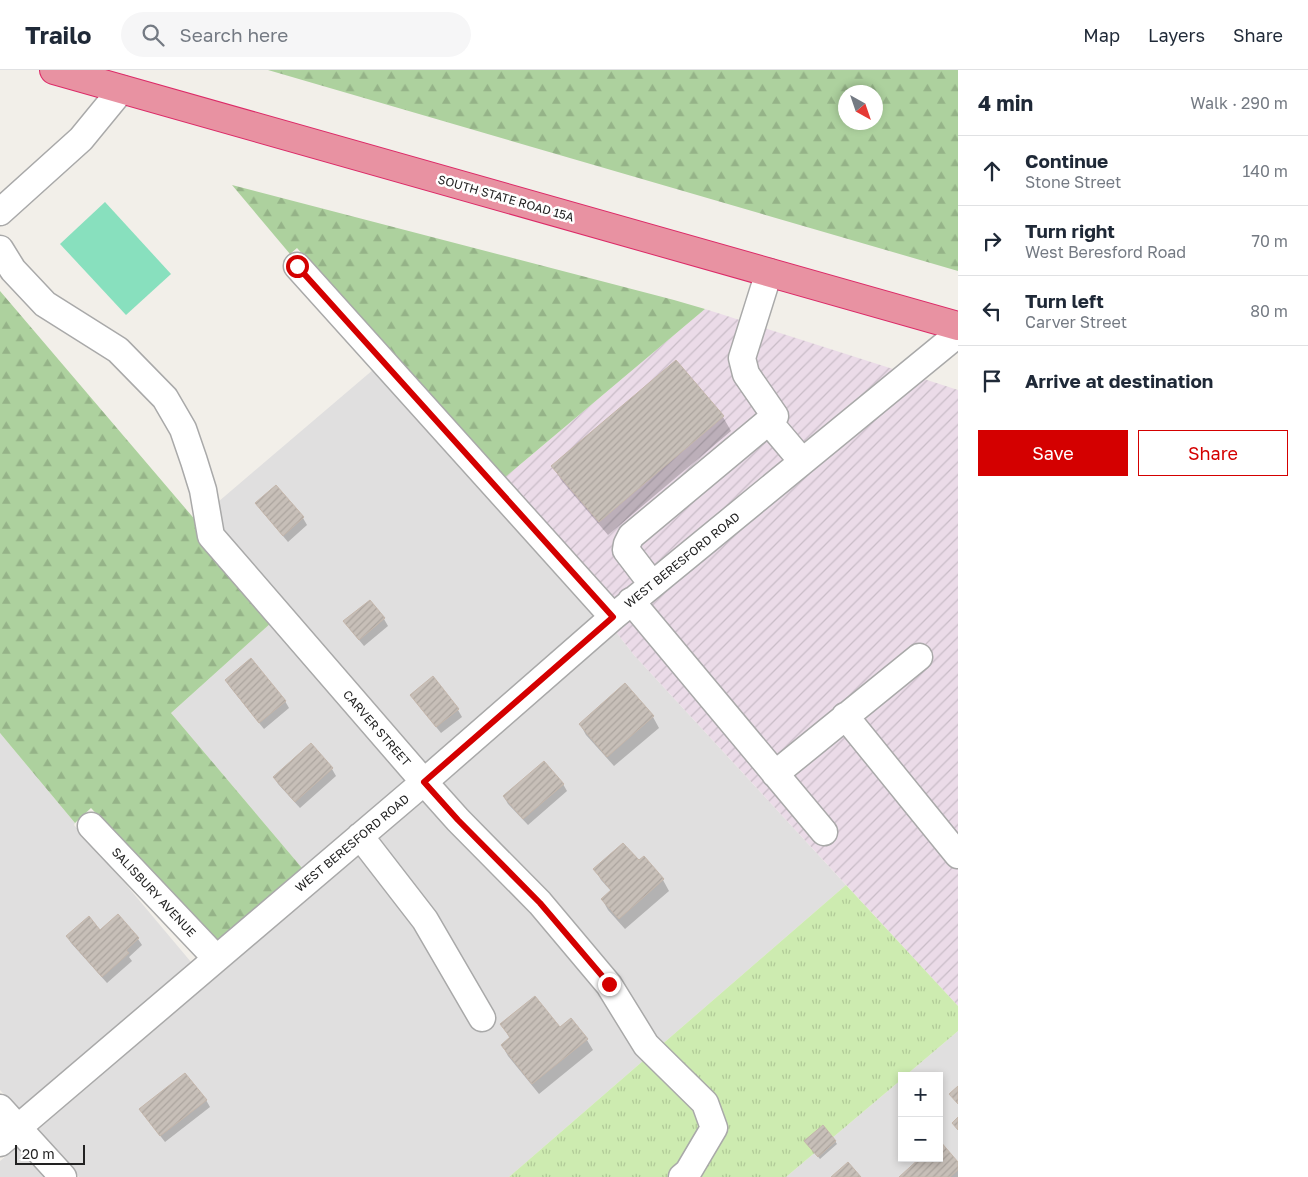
<!DOCTYPE html>
<html lang="en">
<head>
<meta charset="utf-8">
<style>
  :root { --surface:#fff; --page:#f6f6f7; --text:#1f2937; --muted:#747a83; --line:#e0e1e3; --accent:#d40000 }
  body { margin:0; font-family:"Golos Text",sans-serif; background:var(--page); color:var(--text) }
  .controls { position:absolute; right:15px; bottom:15px; display:grid; overflow:hidden; border-radius:0px; box-shadow:0 2px 8px #0003 }
  .controls button { width:45px; height:45px; display:grid; place-items:center; padding:0; border:0; border-bottom:1px solid var(--line); background:var(--surface); color:var(--text); font:25px sans-serif }
  .compass { position:absolute; left:838px; top:15px; width:45px; height:45px; border-radius:50%; background:var(--surface); box-shadow:0 2px 8px #0003; rotate:140deg }
  .scale { position:absolute; left:15px; bottom:12px; width:70px; box-sizing:border-box; padding-left:5px; border:2px solid #222; border-top:0; font-size:14px; line-height:18px; white-space:nowrap; color:#222; -webkit-text-stroke:4px #fff; paint-order:stroke }
  .stop { position:absolute; width:15px; height:15px; margin:-11px; border:4px solid #d40000; border-radius:50%; background:#fff }
  .stop.end { background:#d40000; border-color:#fff; box-shadow:0 1px 5px #0008 }
  .list { margin:0; padding:0; list-style:none }
  h2 { display:flex; justify-content:space-between; align-items:center; height:65px; margin:0; padding:0 20px; font-size:21px }
  h2 small { font-size:16px; font-weight:400; color:var(--muted) }
  .list li { display:grid; grid-template-columns:32px 1fr auto; gap:15px; align-items:center; box-sizing:border-box; height:70px; padding:0 20px; border-top:1px solid var(--line) }
  .list b { display:block; font-size:19px; white-space:nowrap }
  .list p { margin:0; font-size:16px; white-space:nowrap; color:var(--muted) }
  .list em { font-size:16px; font-style:normal; color:var(--muted) }
  .actions { display:flex; gap:10px; padding:15px 20px }
  .actions a { flex:1; padding:11px 0; border:1px solid var(--accent); border-radius:0px; text-align:center; font-size:18px; color:var(--accent) }
  .actions .main { background:var(--accent); color:#fff }
  .icon { flex:none; width:28px; height:28px; fill:none; stroke:currentColor; stroke-width:2; stroke-linecap:round; stroke-linejoin:round }
  .map { position:relative; flex:none; width:958px; height:1107px; overflow:hidden }
  header { display:flex; align-items:center; gap:30px; box-sizing:border-box; height:70px; padding:0 25px; background:var(--surface); border-bottom:1px solid var(--line) }
  header strong { font-size:24px }
  nav { display:flex; gap:28px; margin-inline-start:auto; font-size:18px }
  .search { width:350px; height:45px; background:var(--page); display:flex; align-items:center; gap:12px; box-sizing:border-box; padding:0 18px; border-radius:28px; color:var(--muted); font-size:19px }
  main { display:flex }
  aside { flex:1; background:var(--surface) }
  .map>svg:first-child { display:block }
  .residential { fill:#e0dfdf }
  .industrial { fill:url(#industrial-furrows) }
  .grass { fill:url(#grass-tufts) }
  .forest { fill:url(#forest-firs); fill-rule:evenodd }
  .pitch { fill:#88e0be }
  .shadow { fill:#0003 }
  .building { fill:url(#building-hatch); stroke:#c4b6ab }
  .lines { fill:none; stroke-linecap:round; stroke-linejoin:round }
  .minor-casing { stroke:#a9a9a9; stroke-width:29 }
  .highway-casing { stroke:#dc2a67; stroke-width:30 }
  .minor { stroke:#fff; stroke-width:26 }
  .highway { stroke:#e892a2; stroke-width:28 }
  .route { stroke:#d40000; stroke-width:6 }
  .labels { text-anchor:middle; dominant-baseline:central; stroke-width:5; stroke-linejoin:round; paint-order:stroke }
  .street-label { font-size:12px; fill:#222; stroke:#fff }
</style>
</head>
<body>
<header>
<strong>Trailo</strong>
<div class="search"><svg class="icon" aria-label="search" viewBox="0 0 24 24"><circle cx="10" cy="10" r="6"/><path d="M15 15l6 6"/></svg>Search here</div>
<nav><a>Map</a><a>Layers</a><a>Share</a></nav>
</header>
<main>
<div class="map">
<svg width="958" height="1107" viewBox="0 0 958 1107">
  <defs>
    <pattern id="industrial-furrows" width="10" height="10" patternUnits="userSpaceOnUse" patternTransform="scale(1.25)"><rect width="10" height="10" fill="#ebdbe8"/><path d="M-1 1l2-2M0 10L10 0M9 11l2-2" fill="none" stroke="#c9bcc7"/></pattern>
    <pattern id="grass-tufts" width="24" height="20" patternUnits="userSpaceOnUse" patternTransform="scale(1.25)"><rect width="24" height="20" fill="#cdebb0"/><path d="M3 7l-1-3M5 7V3M7 7l1-3M15 17l-1-3M17 17v-4M19 17l1-3" fill="none" stroke="#b0c997"/></pattern>
    <pattern id="forest-firs" width="22" height="20" patternUnits="userSpaceOnUse" patternTransform="scale(1.25)"><rect width="22" height="20" fill="#add19e"/><path d="M5 1l3.5 6h-7zM16 11l3.5 6h-7z" fill="#95b388"/></pattern>
    <pattern id="building-hatch" width="6" height="6" patternUnits="userSpaceOnUse" patternTransform="scale(1.25)"><rect width="6" height="6" fill="#c7bfb8"/><path d="M-1 1l2-2M0 6l6-6M5 7l2-2" fill="none" stroke="#aba49e"/></pattern>
  </defs>
  <rect width="100%" height="100%" fill="#f2efe9"/>
  <path class="residential" d="M 374,299 L 595,544 L 424,695 L 223,462 L 218,432 Z
    M 271,553 L 406,710 L 302,798 L 171,643 Z
    M 616,562 L 634,585 L 846,815 L 509,1107 L 79,1107 L 36,1061 L 442,715 Z
    M 0,663 L 75,753 L 74,755 L 97,780 L 191,892 L 18,1040 L 0,1020 Z
    M 958,961 L 958,1107 L 786,1107 L 902,1009 L 902,1088 L 939,1088 L 939,1006 L 905,1006 Z
    M 18,1076 L 47,1107 L 0,1107 L 0,1091 Z"/>
  <path class="industrial" d="M 705,239 L 893,299 L 613,529 L 504,408 Z
    M 924,309 L 958,320 L 958,936 L 634,585 L 616,562 Z"/>
  <path class="grass" d="M 846,815 L 958,936 L 958,961 L 905,1006 L 902,1006 L 902,1009 L 786,1107 L 509,1107 Z"/>
  <path class="forest" d="M 268,0 L 958,0 L 958,201 ZM 846,22 L 876,22 L 876,52 L 846,52 Z
    M 232,115 L 674,230 L 705,239 L 504,408 L 297,178 L 290,184 Z
    M 0,221 L 197,452 L 271,553 L 171,643 L 302,798 L 216,871 L 91,738 L 75,753 L 0,663 Z"/>
  <path class="pitch" d="M 105,132 L 171,204 L 126,245 L 60,174 Z"/>
  <path class="shadow" d="M 723,347 L 731,361 L 608,465 L 561,410 L 553,396 Z
    M 257,433 L 303,448 L 307,455 L 288,472 L 261,440 Z
    M 370,531 L 384,549 L 388,556 L 364,576 L 349,558 Z
    M 433,608 L 458,640 L 462,647 L 441,663 L 416,632 Z
    M 226,610 L 285,631 L 289,638 L 264,659 L 230,617 Z
    M 653,647 L 659,658 L 614,696 L 586,665 L 580,654 Z
    M 332,699 L 336,706 L 300,738 L 278,714 L 274,707 Z
    M 563,714 L 567,721 L 528,755 L 508,734 L 504,727 Z
    M 643,788 L 663,810 L 669,821 L 625,859 L 608,840 L 602,829 L 611,821 L 601,810 L 595,799 L 638,792 Z
    M 100,862 L 138,869 L 142,875 L 129,887 L 132,891 L 107,913 L 71,873 L 67,866 Z
    M 502,954 L 587,970 L 593,980 L 539,1024 L 508,986 L 502,975 L 510,969 Z
    M 206,1030 L 210,1037 L 165,1072 L 145,1046 Z
    M 835,1071 L 837,1074 L 820,1089 L 808,1075 Z
    M 940,1073 L 958,1094 L 958,1107 L 900,1107 L 939,1088 Z"/>
  <path class="building" d="M 676,290 L 724,346 L 599,452 L 551,396 Z
    M 276,415 L 304,447 L 283,466 L 255,433 Z
    M 370,530 L 385,548 L 359,570 L 343,551 Z
    M 251,588 L 286,631 L 259,653 L 225,610 Z
    M 433,606 L 459,639 L 436,657 L 410,625 Z
    M 625,613 L 654,646 L 607,687 L 579,654 Z
    M 311,673 L 333,698 L 295,732 L 273,707 Z
    M 544,691 L 564,714 L 523,749 L 503,726 Z
    M 623,773 L 639,790 L 644,786 L 664,809 L 619,849 L 601,829 L 611,820 L 593,799 Z
    M 118,844 L 139,868 L 126,880 L 129,883 L 102,907 L 66,866 L 89,846 L 100,860 Z
    M 535,926 L 560,957 L 571,948 L 588,969 L 532,1014 L 501,975 L 510,967 L 500,954 Z
    M 185,1003 L 207,1030 L 160,1066 L 139,1039 Z
    M 958,1016 L 958,1034 L 949,1024 Z
    M 958,1047 L 958,1060 L 952,1053 Z
    M 823,1055 L 836,1071 L 818,1087 L 804,1071 Z
    M 940,1071 L 958,1092 L 958,1100 L 950,1107 L 899,1107 L 920,1088 L 939,1088 Z
    M 848,1092 L 861,1107 L 831,1107 Z"/>
  <g class="lines">
    <defs>
      <path id="minor" d="M 0,142 L 81,69 L 122,19
        M 0,179 L 13,200 L 45,234 L 118,280 L 165,328 L 183,359 L 194,391 L 203,420 L 211,466 L 424,712 L 458,750 L 540,833 L 609,915 L 646,975 L 705,1033 L 714,1058 L 688,1102 L 682,1107
        M 297,196 L 613,547
        M 769,352 L 802,391
        M 652,514 L 626,480 L 627,474 L 631,466 L 775,346 L 746,304 L 742,288 L 769,202
        M 631,531 L 824,762
        M 845,646 L 958,785
        M 775,704 L 919,587
        M 91,756 L 216,888
        M 360,766 L 425,850 L 482,948
        M 0,1038 L 63,1107
        M 0,1073 L 424,712 L 613,547 L 958,264"/>
      <path id="highway" d="M 54,0 L 958,256"/>
    </defs>
    <use href="#minor" class="minor-casing"/>
    <use href="#highway" class="highway-casing"/>
    <use href="#minor" class="minor"/>
    <use href="#highway" class="highway"/>
  </g>
  <g class="lines">
    <path class="route" d="M 297,196 L 613,547 L 424,712 L 458,750 L 540,833 L 609,914"/>
  </g>
  <g class="labels">
    <g class="street-label">
      <text transform="translate(506 128) rotate(16)">SOUTH STATE ROAD 15A</text>
      <text transform="translate(682 490) rotate(-39)">WEST BERESFORD ROAD</text>
      <text transform="translate(377 658) rotate(49)">CARVER STREET</text>
      <text transform="translate(352 773) rotate(-40)">WEST BERESFORD ROAD</text>
      <text transform="translate(154 822) rotate(47)">SALISBURY AVENUE</text>
    </g>
  </g>
</svg>
<div class="controls">
<button>+</button>
<button>−</button>
</div>
<svg class="compass" viewBox="-18 -18 36 36"><path d="M0-13l5 13h-10z" fill="#e53935"/><path d="M0 13l5-13h-10z" fill="#747a83"/></svg>
<div class="scale">20 m</div>
<div class="stop" style="left:297px;top:196px"></div>
<div class="stop end" style="left:609px;top:914px"></div>
</div>
<aside>
<h2>4 min<small>Walk · 290 m</small></h2>
<ul class="list">
<li><svg class="icon" aria-label="ahead" viewBox="0 0 24 24"><path d="M12 20V5M6 11l6-6 6 6"/></svg><div><b>Continue</b><p>Stone Street</p></div><em>140 m</em></li>
<li><svg class="icon" aria-label="right" viewBox="0 0 24 24"><path d="M7 20v-9h11M14 6l5 5-5 5"/></svg><div><b>Turn right</b><p>West Beresford Road</p></div><em>70 m</em></li>
<li><svg class="icon" aria-label="left" viewBox="0 0 24 24"><path d="M17 20v-9H6M10 6l-5 5 5 5"/></svg><div><b>Turn left</b><p>Carver Street</p></div><em>80 m</em></li>
<li><svg class="icon" aria-label="arrive" viewBox="0 0 24 24"><path d="M6 21V4h12l-3 4 3 4H6"/></svg><div><b>Arrive at destination</b></div></li>
</ul>
<div class="actions"><a class="main">Save</a><a>Share</a></div>
</aside>
</main>
</body>
</html>
